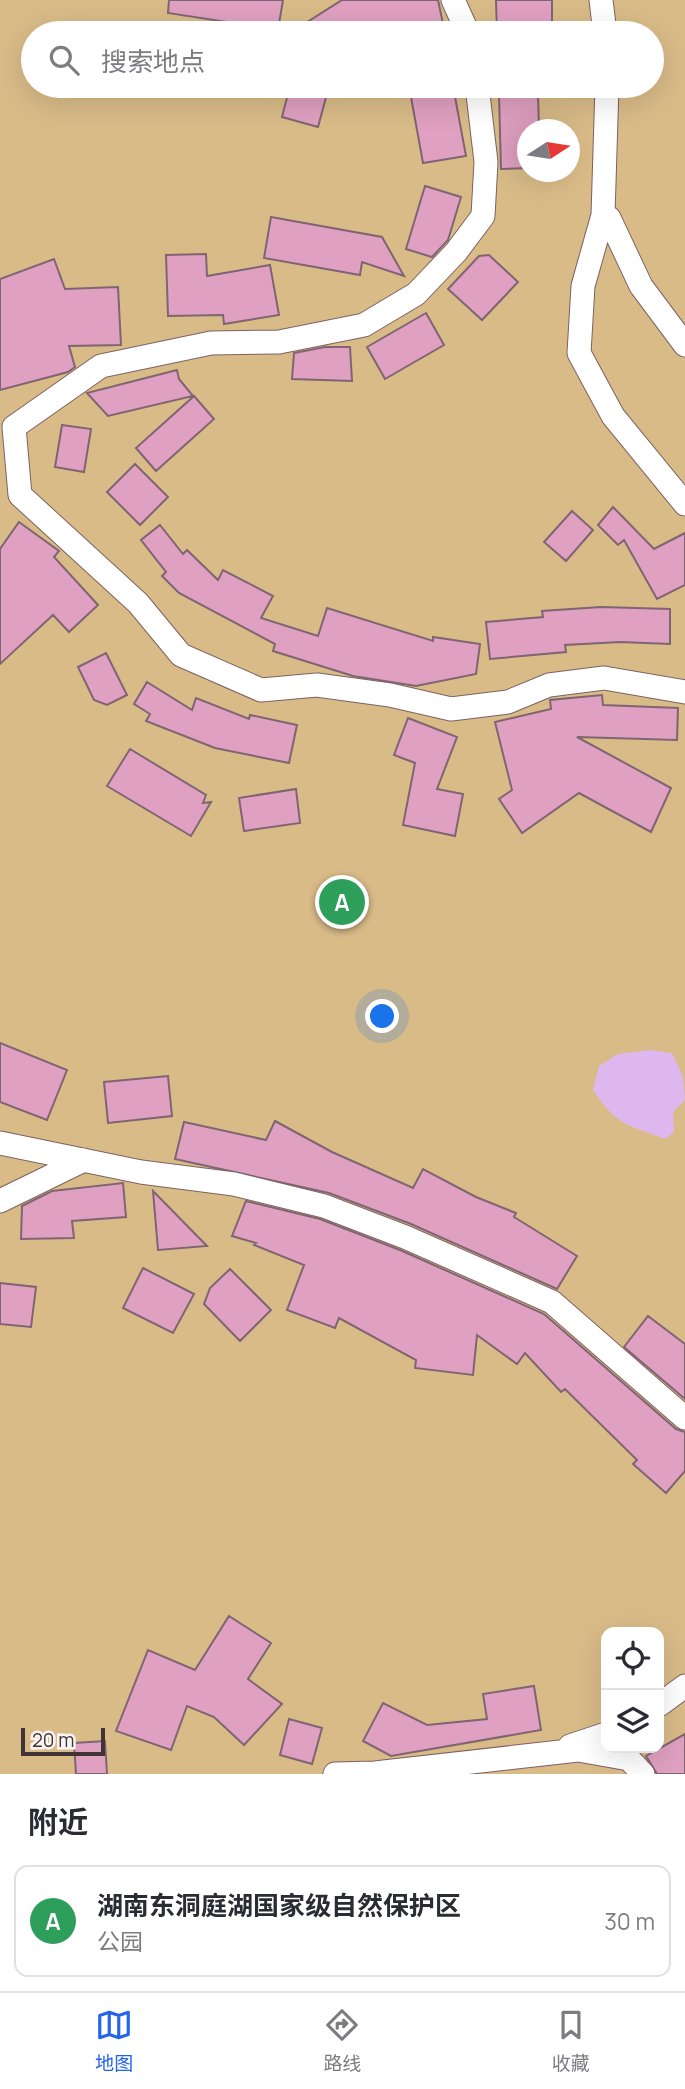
<!DOCTYPE html>
<html lang="zh">
<head>
<meta charset="utf-8">
<style>
  :root { --surface:#fff; --page:#f2f2f3; --text:#2b2b33; --muted:#7c7c81; --line:#e1e1e2; --accent:#2563eb }
  body { margin:0; font-family:Manrope,"Noto Sans SC",sans-serif; background:var(--page); color:var(--text) }
  .controls { position:absolute; right:21px; bottom:21px; display:grid; overflow:hidden; border-radius:14px; box-shadow:0 7px 28px #0002 }
  .controls button { width:63px; height:63px; display:grid; place-items:center; padding:0; border:0; border-bottom:2px solid var(--line); background:var(--surface); color:var(--text); font:35px sans-serif }
  .compass { position:absolute; left:517px; top:119px; width:63px; height:63px; border-radius:50%; background:var(--surface); box-shadow:0 7px 28px #0002; rotate:78deg }
  .scale { position:absolute; left:21px; bottom:18px; width:84px; box-sizing:border-box; padding-left:7px; border:4px solid #403333; border-top:0; font-size:19px; line-height:24px; white-space:nowrap; color:#403333; -webkit-text-stroke:5px #fbf4f4; paint-order:stroke }
  .you { position:absolute; left:383px; top:1017px; width:24px; height:24px; margin:-18px; border:5px solid #fff; border-radius:50%; background:#1a73e8; box-shadow:0 0 0 10px #1a73e833 }
  .badge { display:grid; place-items:center; width:46px; height:46px; border-radius:50%; background:var(--accent); color:#fff; font-size:23px; font-weight:700 }
  .pin { position:absolute; translate:-50% -50%; border:4px solid #fff; box-shadow:0 2px 7px #0006 }
  .list { margin:0; padding:0; list-style:none }
  h2 { display:flex; justify-content:space-between; align-items:center; height:91px; margin:0; padding:0 28px; font-size:30px }
  h2 small { font-size:23px; font-weight:400; color:var(--muted) }
  .list li { display:grid; grid-template-columns:46px 1fr auto; gap:21px; align-items:center; box-sizing:border-box; height:112px; margin:0 14px 14px; padding:0 14px; border:2px solid var(--line); border-radius:14px }
  .list b { display:block; font-size:26px; white-space:nowrap }
  .list p { margin:0; font-size:23px; white-space:nowrap; color:var(--muted) }
  .list em { font-size:23px; font-style:normal; color:var(--muted) }
  .icon { flex:none; width:38px; height:38px; fill:none; stroke:currentColor; stroke-width:2; stroke-linecap:round; stroke-linejoin:round }
  .map { position:relative; flex:none; width:685px; height:1774px; overflow:hidden }
  .search { position:absolute; background:var(--surface); box-shadow:0 7px 28px #0002; left:21px; right:21px; top:21px; height:77px; display:flex; align-items:center; gap:18px; box-sizing:border-box; padding:0 24px; border-radius:38px; color:var(--muted); font-size:26px }
  .sheet { height:217px; background:var(--surface) }
  nav { display:flex; justify-content:space-around; align-items:center; box-sizing:border-box; height:98px; border-top:2px solid var(--line); background:var(--surface); font-size:19px; color:var(--muted) }
  nav a { display:grid; justify-items:center; gap:4px }
  nav .on { color:var(--accent) }
  .map>svg:first-child { display:block }
  .green { fill:#d9bb88; fill-rule:evenodd }
  .water { fill:#ddb7ee }
  .building { fill:#e0a0c1; stroke:#7f6572; stroke-width:2 }
  .lines { fill:none; stroke-linecap:round; stroke-linejoin:round }
  .minor-casing { stroke:#7e6161; stroke-width:25 }
  .minor { stroke:#fff; stroke-width:23 }
</style>
</head>
<body>
<div class="map">
<svg width="685" height="1774" viewBox="0 0 685 1774">
  <rect width="100%" height="100%" fill="#fde1e1"/>
  <path class="green" d="M 0,0 L 685,0 L 685,1774 L 0,1774 ZM 33,33 L 652,33 L 652,86 L 33,86 ZM 528,130 L 570,130 L 570,172 L 528,172 ZM 606,1632 L 659,1632 L 659,1748 L 606,1748 Z"/>
  <path class="water" d="M 650,1050 L 672,1053 L 683,1077 L 685,1100 L 673,1112 L 674,1132 L 665,1139 C 626,1124 617,1126 593,1090 L 599,1066 L 618,1054 Z"/>
  <path class="building" d="M 169,0 L 283,0 L 278,30 L 168,13 Z
    M 342,0 L 438,0 L 445,33 L 290,33 Z
    M 496,0 L 552,0 L 552,33 L 497,33 Z
    M 290,86 L 329,86 L 318,127 L 282,117 Z
    M 409,86 L 453,86 L 466,156 L 423,163 Z
    M 538,94 L 539,130 L 528,130 L 528,168 L 501,169 L 499,95 Z
    M 425,186 L 461,197 L 448,240 L 432,257 L 406,249 Z
    M 271,217 L 382,237 L 404,276 L 362,262 L 360,275 L 264,258 Z
    M 206,254 L 207,276 L 270,265 L 279,315 L 224,324 L 223,315 L 168,316 L 166,255 Z
    M 489,255 L 518,282 L 482,320 L 448,289 L 479,256 Z
    M 54,259 L 65,289 L 118,287 L 121,345 L 69,346 L 75,367 L 68,372 L 0,390 L 0,279 Z
    M 426,313 L 444,345 L 385,379 L 367,347 Z
    M 325,347 L 350,347 L 352,381 L 292,379 L 294,353 Z
    M 177,370 L 179,379 L 193,396 L 108,416 L 87,393 Z
    M 194,396 L 214,419 L 156,471 L 136,448 Z
    M 62,425 L 91,429 L 84,472 L 55,467 Z
    M 135,464 L 168,497 L 140,525 L 107,492 Z
    M 613,507 L 654,549 L 685,533 L 685,585 L 657,599 L 624,540 L 618,545 L 598,525 Z
    M 572,511 L 593,530 L 566,561 L 544,542 Z
    M 19,522 L 59,551 L 54,557 L 98,605 L 69,632 L 53,615 L 0,664 L 0,549 Z
    M 160,525 L 183,554 L 187,550 L 218,580 L 223,570 L 273,596 L 261,618 L 318,636 L 327,608 L 433,641 L 433,637 L 480,644 L 476,674 L 416,686 L 353,676 L 273,651 L 275,644 L 179,593 L 162,576 L 166,572 L 141,540 Z
    M 601,607 L 670,609 L 670,644 L 620,642 L 565,645 L 566,652 L 490,659 L 486,622 L 543,617 L 542,611 Z
    M 106,653 L 127,695 L 107,705 L 94,700 L 78,667 Z
    M 147,682 L 192,710 L 196,698 L 249,719 L 250,715 L 297,725 L 289,763 L 215,748 L 146,721 L 150,714 L 134,704 Z
    M 602,695 L 603,705 L 678,708 L 677,740 L 577,737 L 671,788 L 651,832 L 579,793 L 522,833 L 499,799 L 512,790 L 495,722 L 551,709 L 550,700 Z
    M 408,718 L 457,737 L 437,789 L 463,794 L 455,836 L 403,825 L 415,763 L 394,755 Z
    M 130,749 L 206,795 L 203,803 L 211,802 L 191,836 L 107,786 Z
    M 296,789 L 300,823 L 244,831 L 239,798 Z
    M 0,1043 L 67,1070 L 47,1120 L 0,1102 Z
    M 168,1076 L 172,1116 L 108,1123 L 104,1082 Z
    M 275,1121 L 332,1152 L 413,1188 L 423,1169 L 476,1197 L 516,1213 L 514,1217 L 577,1256 L 557,1289 L 411,1224 L 329,1193 L 175,1159 L 184,1122 L 266,1140 Z
    M 123,1183 L 126,1217 L 72,1221 L 74,1238 L 21,1239 L 22,1206 L 52,1191 Z
    M 153,1191 L 207,1246 L 158,1250 Z
    M 246,1201 L 320,1219 L 400,1250 L 544,1314 L 676,1429 L 685,1432 L 685,1471 L 666,1493 L 633,1464 L 637,1460 L 565,1389 L 561,1392 L 525,1353 L 517,1364 L 477,1335 L 473,1375 L 415,1368 L 416,1360 L 339,1318 L 335,1328 L 287,1310 L 304,1265 L 254,1245 L 256,1243 L 232,1236 Z
    M 143,1268 L 194,1294 L 173,1333 L 123,1308 Z
    M 230,1269 L 271,1310 L 240,1341 L 204,1304 L 210,1288 Z
    M 0,1283 L 36,1287 L 31,1327 L 0,1324 Z
    M 648,1316 L 685,1344 L 685,1399 L 624,1347 Z
    M 229,1616 L 271,1643 L 248,1679 L 282,1704 L 244,1745 L 214,1717 L 187,1706 L 171,1750 L 116,1731 L 148,1650 L 195,1670 Z
    M 534,1686 L 541,1730 L 391,1756 L 363,1741 L 383,1703 L 427,1725 L 487,1719 L 483,1694 Z
    M 289,1719 L 322,1728 L 312,1764 L 280,1755 Z
    M 685,1734 L 685,1774 L 657,1774 L 646,1756 Z
    M 105,1741 L 107,1774 L 76,1774 L 74,1743 Z"/>
  <g class="lines">
    <defs>
      <path id="minor" d="M 453,0 L 468,33
        M 601,0 L 605,33
        M 477,86 L 486,162 L 483,216 L 456,252 L 416,294 L 364,325 L 279,342 L 211,343 L 101,366 L 14,427 L 20,495 L 138,603 L 181,655 L 261,690 L 317,685 L 390,695 L 451,709 L 508,702 L 549,685 L 604,678 L 685,692
        M 607,86 L 603,215 L 583,286 L 579,353 L 613,416 L 685,504
        M 609,218 L 641,286 L 685,345
        M 0,1143 L 141,1172 L 234,1184 L 324,1206 L 405,1237 L 552,1302 L 685,1418
        M 0,1201 L 84,1160
        M 659,1705 L 685,1686
        M 570,1746 L 606,1734
        M 335,1774 L 375,1773 L 578,1750 L 629,1759 L 643,1774"/>
    </defs>
    <use href="#minor" class="minor-casing"/>
    <use href="#minor" class="minor"/>
  </g>
</svg>
<div class="controls">
<button><svg class="icon" aria-label="locate" viewBox="0 0 24 24"><circle cx="12" cy="12" r="6"/><path d="M12 2v4M12 18v4M2 12h4M18 12h4"/></svg></button>
<button><svg class="icon" aria-label="layers" viewBox="0 0 24 24"><path d="M12 4l9 5-9 5-9-5zM3 14l9 5 9-5"/></svg></button>
</div>
<svg class="compass" viewBox="-18 -18 36 36"><path d="M0-13l5 13h-10z" fill="#e53935"/><path d="M0 13l5-13h-10z" fill="#7c7c81"/></svg>
<div class="scale">20 m</div>
<div class="you"></div>
<div class="pin badge" style="left:342px;top:902px;background:#2e9e5b">A</div>
<div class="search"><svg class="icon" aria-label="search" viewBox="0 0 24 24"><circle cx="10" cy="10" r="6"/><path d="M15 15l6 6"/></svg>搜索地点</div>
</div>
<section class="sheet">
<h2>附近<small></small></h2>
<ul class="list">
<li><span class="badge" style="background:#2e9e5b">A</span><div><b>湖南东洞庭湖国家级自然保护区</b><p>公园</p></div><em>30 m</em></li>
</ul>
</section>
<nav>
<a class="on"><svg class="icon" aria-label="map" viewBox="0 0 24 24"><path d="M3 6l6-2 6 2 6-2v14l-6 2-6-2-6 2zM9 4v14M15 6v14"/></svg>地图</a>
<a><svg class="icon" aria-label="directions" viewBox="0 0 24 24"><path d="M12 3l9 9-9 9-9-9zM9 14v-3h6M13 9l2 2-2 2"/></svg>路线</a>
<a><svg class="icon" aria-label="saved" viewBox="0 0 24 24"><path d="M7 4h10v16l-5-4-5 4z"/></svg>收藏</a>
</nav>
</body>
</html>
